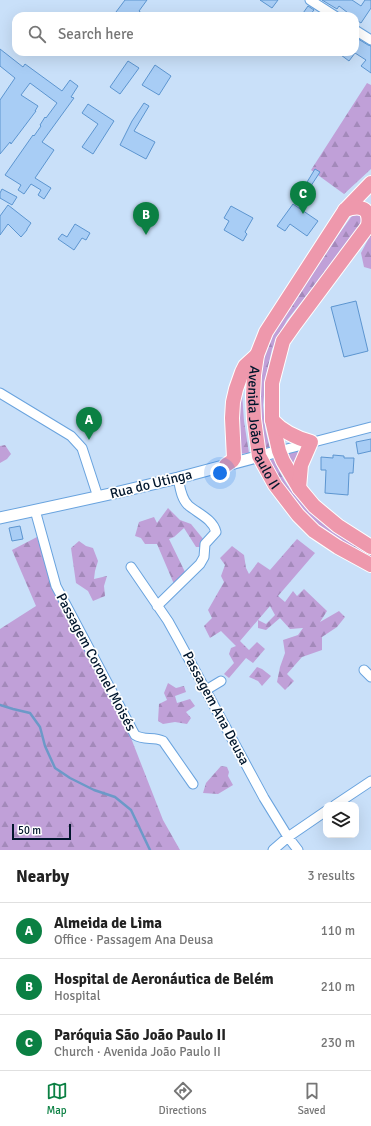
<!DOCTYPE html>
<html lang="en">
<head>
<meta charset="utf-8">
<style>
  :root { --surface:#fff; --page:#f2f2f2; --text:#222; --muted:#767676; --line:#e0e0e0; --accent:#0b8043 }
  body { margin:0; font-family:Signika,sans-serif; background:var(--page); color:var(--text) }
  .controls { position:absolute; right:12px; bottom:12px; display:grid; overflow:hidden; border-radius:8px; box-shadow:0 4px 16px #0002 }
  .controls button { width:36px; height:36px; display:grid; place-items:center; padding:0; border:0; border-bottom:1px solid var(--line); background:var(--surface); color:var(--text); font:20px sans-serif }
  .scale { position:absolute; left:12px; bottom:10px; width:59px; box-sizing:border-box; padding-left:4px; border:2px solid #01162c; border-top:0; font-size:11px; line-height:14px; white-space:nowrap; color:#01162c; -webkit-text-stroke:3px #fefefe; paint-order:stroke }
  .you { position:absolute; left:220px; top:473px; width:14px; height:14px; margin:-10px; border:3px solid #fff; border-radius:50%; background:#1a73e8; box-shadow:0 0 0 6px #1a73e833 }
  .badge { display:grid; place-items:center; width:26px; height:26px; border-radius:50%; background:var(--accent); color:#fff; font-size:13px; font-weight:700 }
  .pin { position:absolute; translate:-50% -33px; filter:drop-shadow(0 1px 2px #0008) }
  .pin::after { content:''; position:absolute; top:21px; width:14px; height:12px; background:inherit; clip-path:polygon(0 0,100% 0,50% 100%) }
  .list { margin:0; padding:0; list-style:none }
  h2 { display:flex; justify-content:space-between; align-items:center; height:52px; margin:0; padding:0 16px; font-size:17px }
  h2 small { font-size:13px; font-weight:400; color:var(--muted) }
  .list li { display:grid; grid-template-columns:26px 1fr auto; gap:12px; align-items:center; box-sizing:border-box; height:56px; padding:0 16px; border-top:1px solid var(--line) }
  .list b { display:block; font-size:15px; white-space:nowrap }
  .list p { margin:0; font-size:13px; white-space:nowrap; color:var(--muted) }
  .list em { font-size:13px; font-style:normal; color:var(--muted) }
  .icon { flex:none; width:22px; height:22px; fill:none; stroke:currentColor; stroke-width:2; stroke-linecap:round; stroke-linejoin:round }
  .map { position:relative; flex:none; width:371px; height:850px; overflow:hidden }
  .search { position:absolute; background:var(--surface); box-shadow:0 4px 16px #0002; left:12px; right:12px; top:12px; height:44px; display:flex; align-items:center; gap:10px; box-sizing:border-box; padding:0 14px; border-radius:12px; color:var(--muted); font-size:15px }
  .sheet { height:220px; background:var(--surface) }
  nav { display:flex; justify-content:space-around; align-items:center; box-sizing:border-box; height:56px; border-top:1px solid var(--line); background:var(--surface); font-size:11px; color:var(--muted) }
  nav a { display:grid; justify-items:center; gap:2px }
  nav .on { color:var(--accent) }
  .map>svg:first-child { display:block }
  .forest { fill:url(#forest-firs); fill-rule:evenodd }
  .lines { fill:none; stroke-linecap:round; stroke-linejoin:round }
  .stream { stroke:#6c99c8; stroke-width:2.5 }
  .building { fill:#a8cdf5; stroke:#5c95d0 }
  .minor-casing { stroke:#69a3de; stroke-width:11 }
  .tertiary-casing { stroke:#69a3de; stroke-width:13 }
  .primary-casing { stroke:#fff; stroke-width:16 }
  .minor { stroke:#fff; stroke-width:9 }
  .tertiary { stroke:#fff; stroke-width:11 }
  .primary { stroke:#ee98ac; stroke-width:14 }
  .labels { text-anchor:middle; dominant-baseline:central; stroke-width:3.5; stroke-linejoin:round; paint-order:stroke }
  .street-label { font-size:14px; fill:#01162c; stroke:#fefefe }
</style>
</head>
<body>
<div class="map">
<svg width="371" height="850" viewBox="0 0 371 850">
  <defs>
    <pattern id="forest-firs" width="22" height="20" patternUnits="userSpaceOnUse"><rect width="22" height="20" fill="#c0a0d8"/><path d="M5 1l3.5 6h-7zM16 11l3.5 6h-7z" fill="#a389ba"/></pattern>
  </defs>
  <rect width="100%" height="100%" fill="#c9e0f9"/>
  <path class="forest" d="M 367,83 L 371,85 L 371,169 L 344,194 L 311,170 Z
    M 354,213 L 360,214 L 365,222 L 287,320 L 272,349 L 266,376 L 263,405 L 265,428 L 270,449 L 260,451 L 258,370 L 276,322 Z
    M 371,234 L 371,269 L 364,267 L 361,253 Z
    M 242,393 L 244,421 L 249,453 L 239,454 L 234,420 Z
    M 5,445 L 11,454 L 7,459 L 0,463 L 0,446 Z
    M 301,450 L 296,473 L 287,454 Z
    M 274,459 C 290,503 331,532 371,552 L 371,561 L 317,529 L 266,462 Z
    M 168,508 L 180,520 L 191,524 L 204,540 L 201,547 L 196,547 L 184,528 L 174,537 L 169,539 L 185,572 L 174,584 L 157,544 L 145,544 L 141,538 L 135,536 L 139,522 L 154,517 L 157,523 Z
    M 37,537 L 54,589 L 122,715 L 163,820 L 180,850 L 0,850 L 0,629 L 36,606 L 12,550 Z
    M 297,539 L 315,553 L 278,596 L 285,602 L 293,591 L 297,596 L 304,589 L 327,611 L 320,622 L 339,611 L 345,617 L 337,627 L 322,637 L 322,650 L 302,657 L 287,674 L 294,681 L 285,690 L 277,682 L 280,667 L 285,653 L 283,640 L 298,635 L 303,628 L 290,629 L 280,618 L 266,630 L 258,628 L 258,620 L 240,641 L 249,650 L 257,642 L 265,649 L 253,663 L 246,658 L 229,678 L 224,674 L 234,663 L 229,654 L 231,648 L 236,646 L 221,631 L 210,638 L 204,626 L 212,618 L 208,610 L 224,582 L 221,576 L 225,565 L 220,558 L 232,546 L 244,555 L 246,568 L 249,574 L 258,562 L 270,570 ZM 270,606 L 275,615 L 266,624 L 258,620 Z
    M 79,541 L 86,546 L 93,548 L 98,561 L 95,571 L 94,579 L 107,576 L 104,586 L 105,596 L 93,601 L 88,591 L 76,583 L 71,548 Z
    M 257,667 L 262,669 L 271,676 L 262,686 L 258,681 L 249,677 Z
    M 168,683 L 176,688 L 184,686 L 186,692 L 175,696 L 177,703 L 190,699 L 195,706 L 186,712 L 191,718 L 187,724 L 175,722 L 163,724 L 158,721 L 159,704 L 167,700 L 164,693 Z
    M 221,766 L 227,767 L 229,772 L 228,776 L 233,785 L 218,794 L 203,793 L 206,783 Z"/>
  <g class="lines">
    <path class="stream" d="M 0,705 L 13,709 L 30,713 L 40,727 L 45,746 L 55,768 L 70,778 L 94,790 L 115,797 L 131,810 L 150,850"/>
  </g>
  <path class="building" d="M 125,0 L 147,0 L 139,11 L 145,16 L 113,16 Z
    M 260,0 L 278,0 L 272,8 Z
    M 322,0 L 352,0 L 361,6 L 365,0 L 371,0 L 371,8 L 361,23 L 355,19 L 355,16 L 352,16 L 339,6 L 337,9 Z
    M 308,6 L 314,10 L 309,16 L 301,16 Z
    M 355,37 L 368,45 L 371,46 L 371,73 L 361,66 L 366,60 L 355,53 L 349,61 L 337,52 L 355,52 Z
    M 0,49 L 23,67 L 25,64 L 62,91 L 70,80 L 78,86 L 71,97 L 74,98 L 42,142 L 54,150 L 35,178 L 51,188 L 44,199 L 38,195 L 41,190 L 31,184 L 24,194 L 18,190 L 21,185 L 5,175 L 33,135 L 34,136 L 41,126 L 40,125 L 45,117 L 46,118 L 57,103 L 30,83 L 21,95 L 38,106 L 35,111 L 36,111 L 11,144 L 10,142 L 0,154 L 0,100 L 15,78 L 0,66 Z
    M 128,61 L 139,68 L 120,94 L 110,87 Z
    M 155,65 L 171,76 L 159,95 L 142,85 Z
    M 144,103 L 149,106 L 134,131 L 155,142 L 146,159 L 120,145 L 132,121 Z
    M 88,104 L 114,121 L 93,154 L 82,147 L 98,124 L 82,113 Z
    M 315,169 L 320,172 L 305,195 L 301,192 Z
    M 2,189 L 17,197 L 12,205 L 0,198 L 0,193 Z
    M 293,204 L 318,221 L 307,236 L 290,224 L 285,231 L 277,226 Z
    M 8,205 L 31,223 L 27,229 L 27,230 L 21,237 L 8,224 L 0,235 L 0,216 Z
    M 231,206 L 253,218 L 245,232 L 247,234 L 243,241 L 224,230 L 229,221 L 224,218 Z
    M 75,224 L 90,233 L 86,240 L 82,238 L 74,250 L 58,239 L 62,234 L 67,237 Z
    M 356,301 L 368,351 L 344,357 L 331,307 Z
    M 371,439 L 371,451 L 358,454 L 356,442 Z
    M 333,455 L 344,456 L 344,458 L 354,458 L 353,473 L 349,473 L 348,495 L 325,493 L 326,470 L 321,470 L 321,457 L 333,458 Z
    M 20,526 L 23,539 L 12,541 L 9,528 Z"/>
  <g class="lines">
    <defs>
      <path id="minor" d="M 310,0 L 335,16
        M 355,30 L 371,40
        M 0,393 L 71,436 L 82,448 L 98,497
        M 279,451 L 371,427
        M 35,510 L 56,586 L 135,735 C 144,741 154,736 163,741 L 193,784
        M 131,567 L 168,621 L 178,639 L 264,798 L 288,837 L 298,850
        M 157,606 L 200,564 L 204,557 L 205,544 L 216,532 C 213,519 197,513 188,505 C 181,498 180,487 178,478
        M 364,670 L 371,677
        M 206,690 L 221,681
        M 335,805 L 371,781
        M 273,850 L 288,837 L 326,811"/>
      <path id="tertiary" d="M 0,518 L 119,492 L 178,478 L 279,451"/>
      <g id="primary">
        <path id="s1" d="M 371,183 L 345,210 L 266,332 L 257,355 L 254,375 L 253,396 L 254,419 L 259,456 L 275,485 L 298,515 L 314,531 L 338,547 L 371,565"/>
        <path d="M 345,210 C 360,205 371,207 368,226"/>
        <path d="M 371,222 L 295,324 L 283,341 L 272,383 L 272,420 L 279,451 L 283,461 L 299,488 L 314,506 L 338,526 L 371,547"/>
        <path d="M 272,420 C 283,432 296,438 311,442 L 301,465 L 299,488"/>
        <path d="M 226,465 L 232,461 L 234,458 L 232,418 L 233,402 L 236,389 L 242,372 L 245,366 L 257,355"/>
      </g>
    </defs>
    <use href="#minor" class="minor-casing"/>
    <use href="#tertiary" class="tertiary-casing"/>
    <use href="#primary" class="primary-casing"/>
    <use href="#minor" class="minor"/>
    <use href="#tertiary" class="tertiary"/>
    <use href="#primary" class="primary"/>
  </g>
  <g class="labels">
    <g class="street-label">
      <text stroke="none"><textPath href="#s1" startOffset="282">Avenida João Paulo II</textPath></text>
      <text transform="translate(151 484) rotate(-14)">Rua do Utinga</text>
      <text transform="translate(96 662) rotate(62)">Passagem Coronel Moisés</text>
      <text transform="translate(216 708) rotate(62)">Passagem Ana Deusa</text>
    </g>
  </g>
</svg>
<div class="controls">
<button><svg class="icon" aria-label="layers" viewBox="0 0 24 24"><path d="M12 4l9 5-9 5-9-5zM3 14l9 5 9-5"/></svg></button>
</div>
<div class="scale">50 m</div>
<div class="you"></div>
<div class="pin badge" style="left:89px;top:440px">A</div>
<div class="pin badge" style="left:146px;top:235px">B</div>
<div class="pin badge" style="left:303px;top:214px">C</div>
<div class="search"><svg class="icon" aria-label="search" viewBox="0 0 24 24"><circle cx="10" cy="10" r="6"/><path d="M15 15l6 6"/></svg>Search here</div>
</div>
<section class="sheet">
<h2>Nearby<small>3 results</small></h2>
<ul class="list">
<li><span class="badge">A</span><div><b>Almeida de Lima</b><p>Office · Passagem Ana Deusa</p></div><em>110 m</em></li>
<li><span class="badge">B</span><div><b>Hospital de Aeronáutica de Belém</b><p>Hospital</p></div><em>210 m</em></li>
<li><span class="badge">C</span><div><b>Paróquia São João Paulo II</b><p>Church · Avenida João Paulo II</p></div><em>230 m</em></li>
</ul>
</section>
<nav>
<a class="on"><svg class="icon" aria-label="map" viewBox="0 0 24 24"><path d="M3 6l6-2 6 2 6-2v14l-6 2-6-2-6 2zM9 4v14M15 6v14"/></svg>Map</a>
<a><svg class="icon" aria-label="directions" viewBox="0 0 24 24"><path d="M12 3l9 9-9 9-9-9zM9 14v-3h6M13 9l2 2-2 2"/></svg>Directions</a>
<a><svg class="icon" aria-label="saved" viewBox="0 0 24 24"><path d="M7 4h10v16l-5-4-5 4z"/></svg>Saved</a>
</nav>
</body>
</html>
